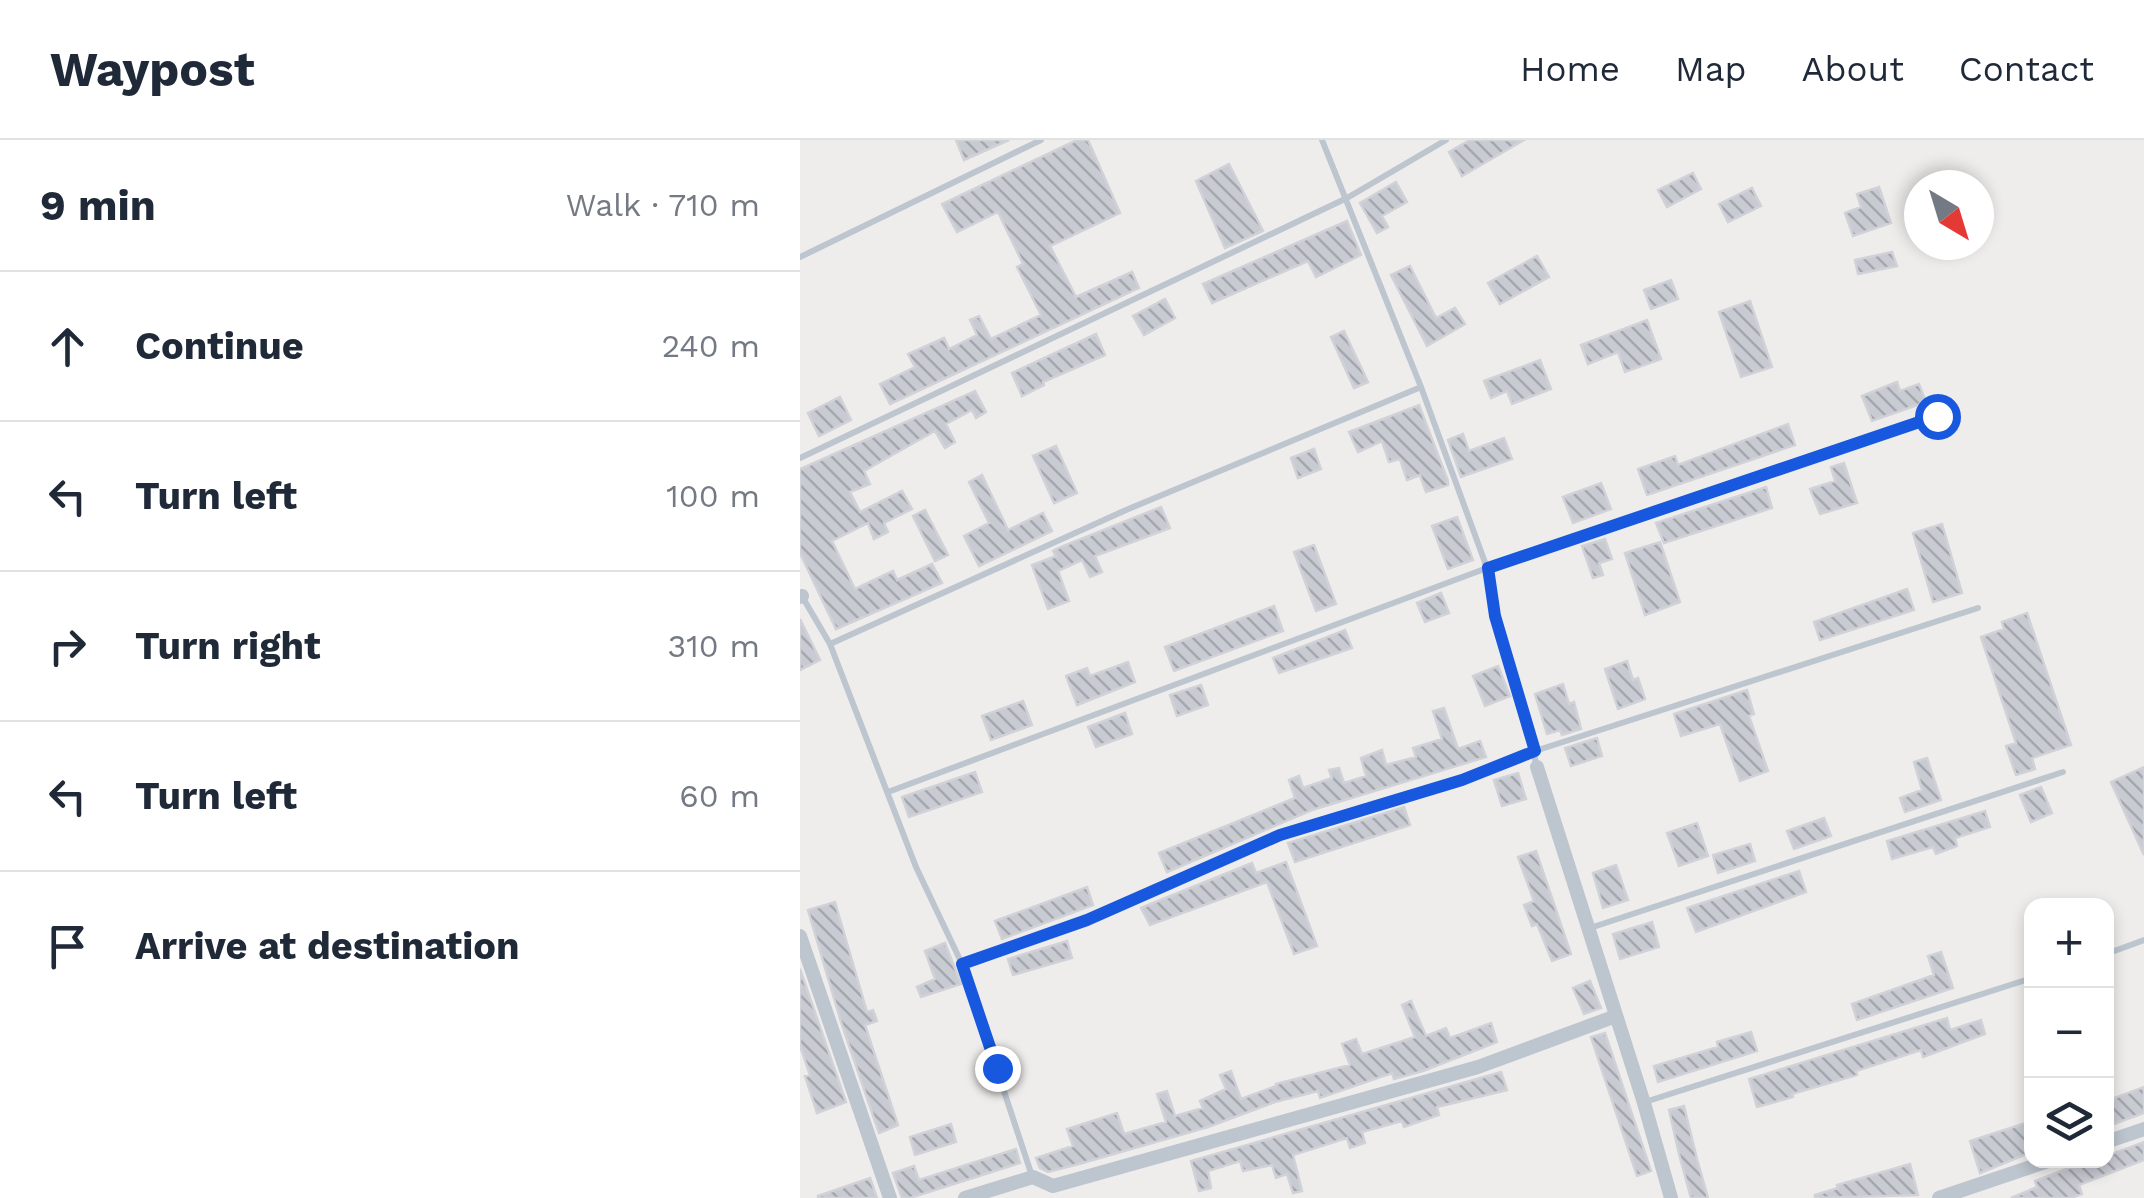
<!DOCTYPE html>
<html lang="en">
<head>
<meta charset="utf-8">
<style>
  :root { --surface:#fff; --page:#f2f2f3; --text:#1f2937; --muted:#747a83; --line:#e0e1e3 }
  body { margin:0; font-family:"Work Sans",sans-serif; background:var(--page); color:var(--text) }
  .controls { position:absolute; right:30px; bottom:30px; display:grid; overflow:hidden; border-radius:20px; box-shadow:0 5px 15px #0003 }
  .controls button { width:90px; height:90px; display:grid; place-items:center; padding:0; border:0; border-bottom:2px solid var(--line); background:var(--surface); color:var(--text); font:50px sans-serif }
  .compass { position:absolute; left:1104px; top:30px; width:90px; height:90px; border-radius:50%; background:var(--surface); box-shadow:0 5px 15px #0003; rotate:142deg }
  .stop { position:absolute; width:30px; height:30px; margin:-22px; border:8px solid #1758df; border-radius:50%; background:#fff }
  .stop.end { background:#1758df; border-color:#fff; box-shadow:0 2px 10px #0008 }
  .list { margin:0; padding:0; list-style:none }
  h2 { display:flex; justify-content:space-between; align-items:center; height:130px; margin:0; padding:0 40px; font-size:42px }
  h2 small { font-size:32px; font-weight:400; color:var(--muted) }
  .list li { display:grid; grid-template-columns:65px 1fr auto; gap:30px; align-items:center; box-sizing:border-box; height:150px; padding:0 40px; border-top:2px solid var(--line) }
  .list b { display:block; font-size:38px; white-space:nowrap }
  .list em { font-size:32px; font-style:normal; color:var(--muted) }
  .icon { flex:none; width:55px; height:55px; fill:none; stroke:currentColor; stroke-width:2; stroke-linecap:round; stroke-linejoin:round }
  .map { position:relative; flex:none; width:1344px; height:1058px; overflow:hidden }
  header { display:flex; align-items:center; gap:60px; box-sizing:border-box; height:140px; padding:0 50px; background:var(--surface); border-bottom:2px solid var(--line) }
  header strong { font-size:48px }
  nav { display:flex; gap:55px; margin-inline-start:auto; font-size:35px }
  main { display:flex }
  aside { flex:1; background:var(--surface) }
  .map>svg:first-child { display:block }
  .building { fill:url(#building-back-hatch); stroke:#d0d2d8; stroke-width:2.5 }
  .lines { fill:none; stroke-linecap:round; stroke-linejoin:round }
  .lane { stroke:#bdc5cf; stroke-width:6 }
  .street { stroke:#bdc5cf; stroke-width:14 }
  .route { stroke:#1758df; stroke-width:12 }
</style>
</head>
<body>
<header>
<strong>Waypost</strong>
<nav><a>Home</a><a>Map</a><a>About</a><a>Contact</a></nav>
</header>
<main>
<aside>
<h2>9 min<small>Walk · 710 m</small></h2>
<ul class="list">
<li><svg class="icon" aria-label="ahead" viewBox="0 0 24 24"><path d="M12 20V5M6 11l6-6 6 6"/></svg><div><b>Continue</b></div><em>240 m</em></li>
<li><svg class="icon" aria-label="left" viewBox="0 0 24 24"><path d="M17 20v-9H6M10 6l-5 5 5 5"/></svg><div><b>Turn left</b></div><em>100 m</em></li>
<li><svg class="icon" aria-label="right" viewBox="0 0 24 24"><path d="M7 20v-9h11M14 6l5 5-5 5"/></svg><div><b>Turn right</b></div><em>310 m</em></li>
<li><svg class="icon" aria-label="left" viewBox="0 0 24 24"><path d="M17 20v-9H6M10 6l-5 5 5 5"/></svg><div><b>Turn left</b></div><em>60 m</em></li>
<li><svg class="icon" aria-label="arrive" viewBox="0 0 24 24"><path d="M6 21V4h12l-3 4 3 4H6"/></svg><div><b>Arrive at destination</b></div></li>
</ul>
</aside>
<div class="map">
<svg width="1344" height="1058" viewBox="0 0 1344 1058">
  <defs>
    <pattern id="building-back-hatch" width="6" height="6" patternUnits="userSpaceOnUse" patternTransform="scale(2.5)"><rect width="6" height="6" fill="#c9cbd3"/><path d="M-1 5l2 2M0 0l6 6M5-1l2 2" fill="none" stroke="#a5a7ae"/></pattern>
  </defs>
  <rect width="100%" height="100%" fill="#efedec"/>
  <path class="building" d="M 156,0 L 209,0 L 164,20 Z
    M 277,0 L 288,0 L 320,73 L 250,106 L 276,157 L 332,132 L 339,148 L 90,264 L 80,244 L 115,227 L 108,214 L 144,198 L 149,209 L 177,195 L 170,180 L 179,176 L 191,199 L 241,175 L 217,127 L 223,124 L 198,72 L 157,92 L 142,64 Z
    M 670,0 L 724,0 L 662,36 L 649,12 Z
    M 429,24 L 463,91 L 425,108 L 396,41 Z
    M 893,33 L 901,49 L 867,67 L 858,50 Z
    M 596,42 L 607,62 L 582,76 L 588,87 L 577,93 L 560,63 Z
    M 1079,47 L 1091,83 L 1053,96 L 1045,73 L 1061,67 L 1057,54 Z
    M 952,48 L 961,66 L 928,82 L 919,64 Z
    M 547,81 L 561,115 L 516,137 L 508,121 L 412,163 L 403,144 Z
    M 1092,112 L 1097,126 L 1058,134 L 1055,120 Z
    M 737,116 L 749,137 L 700,164 L 688,143 Z
    M 610,126 L 636,178 L 655,168 L 665,184 L 627,206 L 591,135 Z
    M 871,140 L 878,159 L 851,169 L 844,150 Z
    M 365,159 L 375,178 L 344,195 L 333,176 Z
    M 950,161 L 972,227 L 941,237 L 919,172 Z
    M 847,180 L 861,219 L 825,232 L 818,212 L 788,224 L 781,205 Z
    M 544,191 L 568,242 L 554,248 L 531,197 Z
    M 296,194 L 305,215 L 243,242 L 244,245 L 222,256 L 212,233 Z
    M 740,220 L 751,249 L 712,264 L 707,251 L 691,258 L 684,241 Z
    M 1097,242 L 1100,251 L 1119,244 L 1126,262 L 1072,281 L 1062,256 Z
    M 175,251 L 186,272 L 176,278 L 172,270 L 146,284 L 155,302 L 145,308 L 135,291 L 64,331 L 70,344 L 50,352 L 60,372 L 102,351 L 112,369 L 84,383 L 88,392 L 74,399 L 68,383 L 32,401 L 55,449 L 93,431 L 97,440 L 132,424 L 142,443 L 36,489 L 0,413 L 0,329 Z
    M 40,257 L 51,280 L 19,296 L 8,273 Z
    M 619,265 L 648,341 L 648,345 L 626,352 L 620,335 L 607,340 L 600,319 L 589,322 L 582,301 L 558,312 L 549,292 Z
    M 988,284 L 995,305 L 847,355 L 838,329 L 875,316 L 878,325 Z
    M 663,294 L 669,311 L 704,298 L 712,319 L 661,337 L 648,300 Z
    M 256,306 L 277,353 L 254,363 L 233,316 Z
    M 514,309 L 521,329 L 498,338 L 491,318 Z
    M 1044,323 L 1057,363 L 1020,374 L 1010,349 L 1035,341 L 1031,327 Z
    M 182,335 L 208,390 L 243,373 L 252,391 L 179,426 L 164,396 L 189,383 L 169,342 Z
    M 801,343 L 811,369 L 773,383 L 763,357 Z
    M 966,347 L 972,368 L 864,403 L 856,383 Z
    M 361,367 L 370,388 L 295,416 L 302,432 L 290,437 L 282,420 L 258,431 L 269,461 L 248,469 L 232,425 L 256,416 L 253,411 L 258,408 Z
    M 125,370 L 148,415 L 135,421 L 113,376 Z
    M 657,377 L 673,420 L 648,429 L 632,386 Z
    M 1142,384 L 1162,453 L 1133,462 L 1113,393 Z
    M 805,399 L 812,419 L 799,423 L 803,435 L 793,438 L 782,406 Z
    M 860,402 L 880,462 L 845,475 L 825,413 Z
    M 514,405 L 536,464 L 516,471 L 494,412 Z
    M 1107,449 L 1114,470 L 1020,500 L 1014,482 Z
    M 641,453 L 649,473 L 625,482 L 617,463 Z
    M 474,466 L 483,491 L 374,531 L 365,507 Z
    M 1227,473 L 1271,605 L 1232,618 L 1235,629 L 1216,635 L 1206,606 L 1216,603 L 1181,497 L 1204,489 L 1202,482 Z
    M 0,479 L 20,520 L 0,530 Z
    M 545,490 L 552,508 L 479,533 L 473,518 Z
    M 827,521 L 833,540 L 838,538 L 845,559 L 818,569 L 805,529 Z
    M 328,522 L 335,542 L 277,565 L 266,536 L 287,528 L 290,536 Z
    M 698,526 L 710,556 L 685,566 L 673,536 Z
    M 763,544 L 769,564 L 774,562 L 781,589 L 762,595 L 760,590 L 747,594 L 735,554 Z
    M 401,545 L 408,565 L 377,576 L 370,555 Z
    M 947,550 L 954,574 L 949,576 L 968,631 L 940,641 L 920,584 L 881,596 L 874,574 Z
    M 223,561 L 232,585 L 191,600 L 182,576 Z
    M 644,568 L 658,609 L 680,601 L 686,617 L 512,670 L 367,732 L 359,713 L 495,658 L 489,640 L 499,636 L 503,648 L 532,638 L 529,630 L 539,628 L 544,643 L 566,636 L 561,618 L 582,610 L 586,625 L 616,617 L 613,608 L 642,599 L 633,571 Z
    M 325,573 L 332,594 L 296,607 L 288,587 Z
    M 797,598 L 802,616 L 771,626 L 765,608 Z
    M 1127,618 L 1141,660 L 1105,672 L 1100,658 L 1122,650 L 1114,622 Z
    M 1344,627 L 1344,715 L 1311,642 Z
    M 175,632 L 182,652 L 109,677 L 102,657 Z
    M 718,633 L 726,659 L 702,666 L 694,640 Z
    M 1241,647 L 1252,673 L 1231,682 L 1220,655 Z
    M 604,667 L 610,685 L 495,722 L 488,703 Z
    M 1185,671 L 1190,687 L 1155,698 L 1157,706 L 1136,714 L 1133,707 L 1092,719 L 1087,701 Z
    M 1024,678 L 1031,696 L 994,709 L 987,691 Z
    M 897,683 L 908,716 L 879,726 L 867,693 Z
    M 950,704 L 955,721 L 918,733 L 913,715 Z
    M 736,711 L 771,814 L 752,821 L 737,784 L 732,786 L 724,765 L 734,761 L 718,717 Z
    M 486,722 L 517,806 L 494,814 L 467,742 L 350,785 L 341,768 L 452,723 L 456,733 Z
    M 816,725 L 828,760 L 803,768 L 793,733 Z
    M 999,731 L 1006,752 L 896,792 L 887,768 Z
    M 287,747 L 293,765 L 202,799 L 195,781 Z
    M 35,762 L 67,872 L 73,870 L 77,881 L 65,885 L 98,985 L 79,993 L 41,882 L 8,770 Z
    M 852,782 L 859,807 L 820,819 L 813,794 Z
    M 267,801 L 272,818 L 213,835 L 208,819 Z
    M 145,803 L 161,844 L 121,857 L 117,847 L 135,839 L 125,811 Z
    M 1141,812 L 1153,848 L 1057,880 L 1052,864 L 1134,835 L 1128,816 Z
    M 0,829 L 46,962 L 17,973 L 5,936 L 10,935 L 0,906 Z
    M 790,841 L 801,868 L 784,874 L 773,848 Z
    M 611,861 L 626,896 L 646,888 L 650,898 L 691,883 L 697,902 L 623,931 L 594,939 L 592,933 L 520,958 L 518,951 L 475,962 L 408,987 L 279,1024 L 248,1032 L 240,1028 L 236,1018 L 273,1006 L 267,989 L 317,973 L 324,994 L 366,982 L 357,954 L 367,951 L 375,976 L 403,968 L 400,961 L 426,949 L 420,935 L 431,931 L 441,959 L 476,946 L 476,944 L 550,925 L 542,904 L 556,899 L 562,914 L 615,897 L 602,865 Z
    M 1147,878 L 1150,890 L 1181,880 L 1185,894 L 1123,917 L 1121,910 L 1056,931 L 1057,935 L 992,954 L 993,957 L 957,967 L 949,939 Z
    M 951,892 L 957,911 L 858,942 L 854,926 L 918,907 L 917,902 Z
    M 805,893 L 851,1031 L 837,1036 L 791,897 Z
    M 701,932 L 707,950 L 637,967 L 639,975 L 604,987 L 602,981 L 562,992 L 565,1003 L 550,1008 L 547,998 L 493,1015 L 502,1051 L 493,1053 L 487,1034 L 476,1038 L 472,1025 L 443,1031 L 440,1021 L 408,1031 L 411,1048 L 399,1051 L 391,1021 Z
    M 1344,947 L 1344,973 L 1306,987 L 1306,961 Z
    M 884,966 L 897,1019 L 908,1058 L 891,1058 L 879,1014 L 869,970 Z
    M 1232,981 L 1232,1012 L 1180,1033 L 1170,1001 Z
    M 151,984 L 156,1002 L 115,1015 L 110,997 Z
    M 1344,1002 L 1344,1020 L 1279,1045 L 1282,1054 L 1271,1058 L 1211,1058 L 1237,1047 L 1235,1041 L 1290,1020 L 1306,1020 L 1306,1016 Z
    M 216,1009 L 220,1023 L 110,1058 L 102,1058 L 93,1033 L 114,1026 L 119,1040 Z
    M 1110,1024 L 1118,1055 L 1015,1058 L 1015,1055 L 1038,1048 L 1037,1045 Z
    M 70,1038 L 77,1058 L 18,1058 L 18,1056 Z"/>
  <g class="lines">
    <path class="lane" d="M 522,0 L 621,247 L 687,428 L 695,475 L 737,626
      M 0,117 L 241,0
      M 0,318 L 547,58 L 646,0
      M 3,458 L 30,504 L 116,727 L 162,824 L 232,1036
      M 30,504 L 326,370 L 621,247
      M 88,652 L 687,428 L 1137,276
      M 790,788 L 1263,632
      M 1306,814 L 1344,800
      M 162,824 L 269,787 L 517,682 L 662,640 L 735,611 L 1178,468
      M 845,962 L 1232,838"/>
    <path class="street" d="M 0,457 L 2,456
      M 737,627 L 844,963 L 871,1058
      M 0,796 L 90,1058
      M 1306,1002 L 1344,989
      M 253,1046 L 678,927 L 816,876
      M 165,1058 L 233,1037 L 253,1046
      M 1139,1058 L 1251,1020"/>
  </g>
  <g class="lines">
    <path class="route" d="M 197,928 L 162,824 L 287,780 L 480,695 L 662,640 L 735,611 L 695,476 L 688,428 L 1137,276"/>
  </g>
</svg>
<div class="controls">
<button>+</button>
<button>−</button>
<button><svg class="icon" aria-label="layers" viewBox="0 0 24 24"><path d="M12 4l9 5-9 5-9-5zM3 14l9 5 9-5"/></svg></button>
</div>
<svg class="compass" viewBox="-18 -18 36 36"><path d="M0-13l5 13h-10z" fill="#e53935"/><path d="M0 13l5-13h-10z" fill="#747a83"/></svg>
<div class="stop" style="left:1137px;top:276px"></div>
<div class="stop end" style="left:197px;top:928px"></div>
</div>
</main>
</body>
</html>
